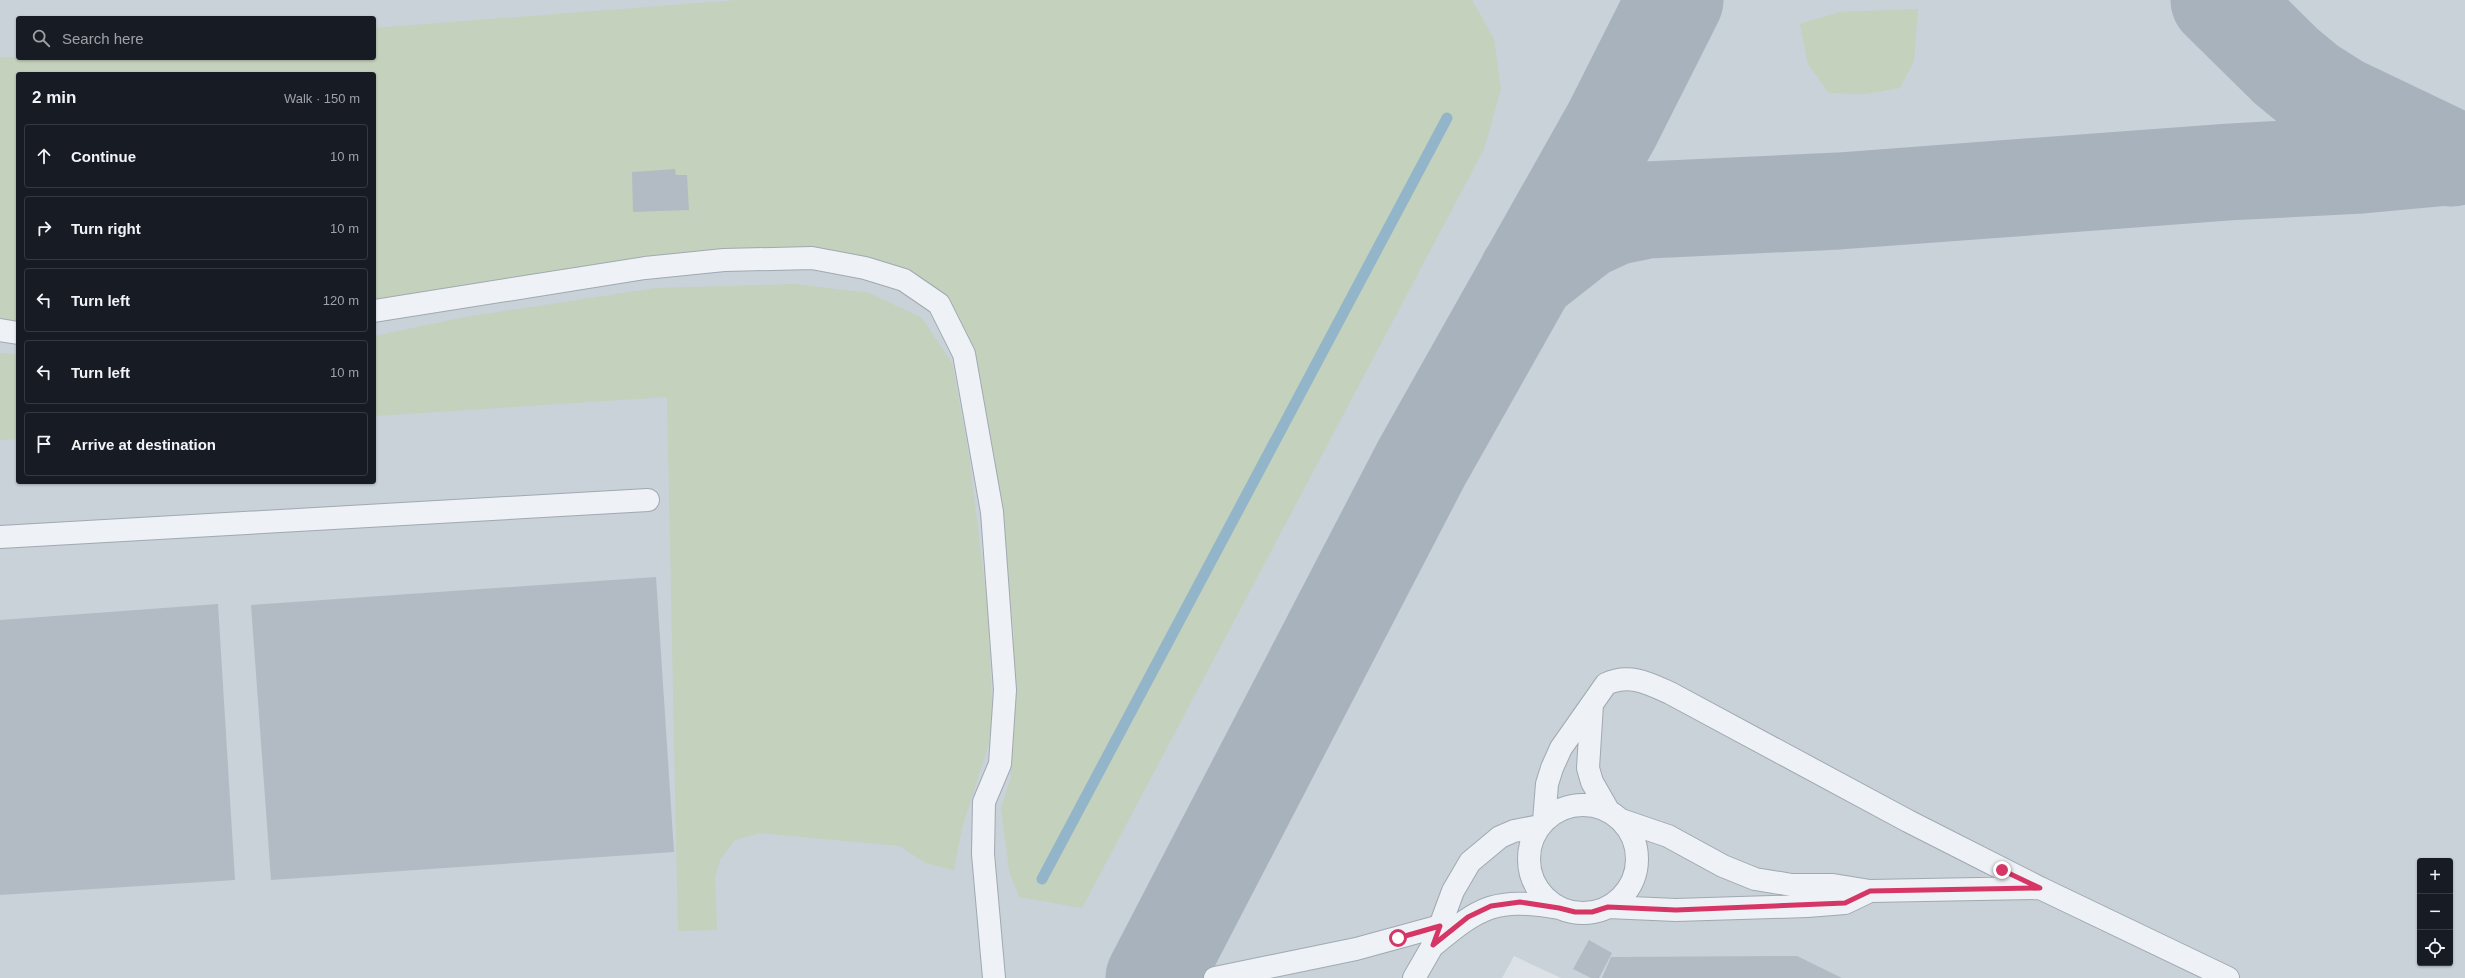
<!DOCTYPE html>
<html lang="en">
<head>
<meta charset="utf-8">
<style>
  :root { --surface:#171b24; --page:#20242c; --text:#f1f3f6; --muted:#9ea1a6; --line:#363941 }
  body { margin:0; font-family:Helvetica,sans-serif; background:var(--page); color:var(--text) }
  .controls { position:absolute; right:12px; bottom:12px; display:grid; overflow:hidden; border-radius:4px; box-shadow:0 1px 3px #0004 }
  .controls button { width:36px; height:36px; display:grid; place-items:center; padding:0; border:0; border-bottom:1px solid var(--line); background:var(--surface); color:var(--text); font:20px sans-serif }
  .stop { position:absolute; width:12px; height:12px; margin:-9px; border:3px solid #d63665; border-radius:50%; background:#fff }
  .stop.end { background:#d63665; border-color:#fff; box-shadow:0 1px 4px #0008 }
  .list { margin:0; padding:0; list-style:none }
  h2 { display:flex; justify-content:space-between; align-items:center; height:52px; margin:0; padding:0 16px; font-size:17px }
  h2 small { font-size:13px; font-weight:400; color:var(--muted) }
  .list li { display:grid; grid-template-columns:26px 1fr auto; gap:12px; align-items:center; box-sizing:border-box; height:64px; margin:0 8px 8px; padding:0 8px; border:1px solid var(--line); border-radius:4px }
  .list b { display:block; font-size:15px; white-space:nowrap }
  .list em { font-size:13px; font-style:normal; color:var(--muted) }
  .icon { flex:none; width:22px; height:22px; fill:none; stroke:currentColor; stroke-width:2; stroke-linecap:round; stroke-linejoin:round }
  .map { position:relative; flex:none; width:2465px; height:978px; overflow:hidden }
  .search { position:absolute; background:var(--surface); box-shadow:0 1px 3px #0004; left:16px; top:16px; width:360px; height:44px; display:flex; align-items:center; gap:10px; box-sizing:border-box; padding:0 14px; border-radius:4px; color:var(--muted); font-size:15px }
  .panel { position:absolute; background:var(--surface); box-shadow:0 1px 3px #0004; left:16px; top:72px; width:360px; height:412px; border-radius:4px }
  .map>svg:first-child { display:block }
  .built { fill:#c9d1d9; fill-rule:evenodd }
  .green { fill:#c4d1bc }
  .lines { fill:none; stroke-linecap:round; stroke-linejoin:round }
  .stream { stroke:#93b5ca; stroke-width:11 }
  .taxiway { stroke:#a8b2bc; stroke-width:97 }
  .building { fill:#b2bbc4 }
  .minor-casing { stroke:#a0a9b1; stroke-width:24 }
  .minor { stroke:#eef1f5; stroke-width:22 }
  .route { stroke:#d63665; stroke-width:5 }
</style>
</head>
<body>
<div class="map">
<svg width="2465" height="978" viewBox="0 0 2465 978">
  <rect width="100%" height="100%" fill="#dbe1e7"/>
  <path class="built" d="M 0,0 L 2465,0 L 2465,978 L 1561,978 L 1514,956 L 1502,978 L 0,978 ZM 18,18 L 374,18 L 374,58 L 18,58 ZM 18,74 L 374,74 L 374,482 L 18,482 ZM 2420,861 L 2450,861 L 2450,963 L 2420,963 Z"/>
  <path class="green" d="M 738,0 L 1472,0 L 1494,39 L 1501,89 L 1484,149 L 1082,908 L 1019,897 L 1009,870 L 1001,808 L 1011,778 L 1014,634 L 999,498 L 974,359 L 914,282 L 813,257 L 374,312 L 374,74 L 18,74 L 18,328 L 0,326 L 0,57 L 374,58 L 374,28 Z
    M 1918,9 L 1914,61 L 1900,88 L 1865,94 L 1829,93 L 1808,64 L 1800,24 L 1840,12 Z
    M 795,284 L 869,293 L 922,318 L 952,363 L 969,455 L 988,611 L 993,731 L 962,828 L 954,870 L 925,863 L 900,846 L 760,833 L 735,840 L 720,860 L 715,877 L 717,930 L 678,931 L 667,397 L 374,416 L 374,336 L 466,317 L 656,288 Z
    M 0,353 L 18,355 L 18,439 L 0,440 Z"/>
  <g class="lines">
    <path class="stream" d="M 1042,879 L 1447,118"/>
    <path class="taxiway" d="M 2219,0 L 2286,66 L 2309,85 L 2339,104 L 2452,158
      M 1527,275 L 1583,231 L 1613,217 L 1647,210 L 1839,201 L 2229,172 L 2361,165 L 2448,157
      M 1154,978 L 1421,464 L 1612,125 L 1675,0"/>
  </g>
  <path class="building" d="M 675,169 L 676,175 L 687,175 L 689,210 L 633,212 L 632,172 Z
    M 656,577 L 674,852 L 271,880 L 251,605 Z
    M 218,604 L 235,880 L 0,895 L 0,620 Z
    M 1589,940 L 1612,953 L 1599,978 L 1591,978 L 1573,969 Z
    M 1797,956 L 1842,978 L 1602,978 L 1611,957 Z"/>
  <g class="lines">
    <defs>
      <path id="minor" d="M 374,311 L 645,268 L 724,260 L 812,258 L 865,268 L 904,280 L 939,304 L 964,354 L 992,512 L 1005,690 L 1000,764 L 984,802 L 983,854 L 994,978
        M 0,330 L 18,333
        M 0,537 L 648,500
        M 1592,704 L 1588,768 L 1592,782 L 1608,810
        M1529 859a54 54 0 1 1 108 0a54 54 0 1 1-108 0Z
        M 1621,820 L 1668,836 L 1723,866 L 1755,879 L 1792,885 L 1833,885 L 1870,891 L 2040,888 L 2228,978
        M 1544,821 L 1547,784 L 1552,768 L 1561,748 L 1606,684 C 1629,673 1648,683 1670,693 L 1908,821 L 2040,888
        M 1608,907 L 1676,910 L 1807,906 L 1845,903 L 1870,891
        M 1434,945 C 1481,906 1496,897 1559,908
        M 1215,978 L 1356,949 L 1440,926
        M 1414,978 L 1433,945 L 1453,891 L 1470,862 L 1500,837 L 1514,831 L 1540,826"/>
    </defs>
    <use href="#minor" class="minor-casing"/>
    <use href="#minor" class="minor"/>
  </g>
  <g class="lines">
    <path class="route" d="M 1398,938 L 1440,926 L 1433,945 L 1468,917 L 1491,906 L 1520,902 L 1559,908 L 1575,912 L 1592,912 L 1608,907 L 1676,910 L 1845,903 L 1870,891 L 2040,888 L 2002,870"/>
  </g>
</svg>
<div class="controls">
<button>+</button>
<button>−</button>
<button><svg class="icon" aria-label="locate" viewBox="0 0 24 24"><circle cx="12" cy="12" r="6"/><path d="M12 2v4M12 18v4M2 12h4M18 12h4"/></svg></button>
</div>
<div class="stop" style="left:1398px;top:938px"></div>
<div class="stop end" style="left:2002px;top:870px"></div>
<div class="search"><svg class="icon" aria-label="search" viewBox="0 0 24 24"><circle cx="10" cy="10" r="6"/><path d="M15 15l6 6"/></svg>Search here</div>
<section class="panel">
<h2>2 min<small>Walk · 150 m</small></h2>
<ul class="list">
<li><svg class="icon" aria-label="ahead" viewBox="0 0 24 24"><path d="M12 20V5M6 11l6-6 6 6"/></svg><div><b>Continue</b></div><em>10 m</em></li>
<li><svg class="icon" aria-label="right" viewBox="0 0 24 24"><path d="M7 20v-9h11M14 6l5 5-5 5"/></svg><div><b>Turn right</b></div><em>10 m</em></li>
<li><svg class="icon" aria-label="left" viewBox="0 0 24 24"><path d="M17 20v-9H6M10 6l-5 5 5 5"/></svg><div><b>Turn left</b></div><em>120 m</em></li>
<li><svg class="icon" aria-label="left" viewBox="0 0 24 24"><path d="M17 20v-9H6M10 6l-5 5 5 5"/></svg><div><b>Turn left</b></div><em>10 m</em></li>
<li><svg class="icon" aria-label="arrive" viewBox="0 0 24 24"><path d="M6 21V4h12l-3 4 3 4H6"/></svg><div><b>Arrive at destination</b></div></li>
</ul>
</section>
</div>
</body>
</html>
